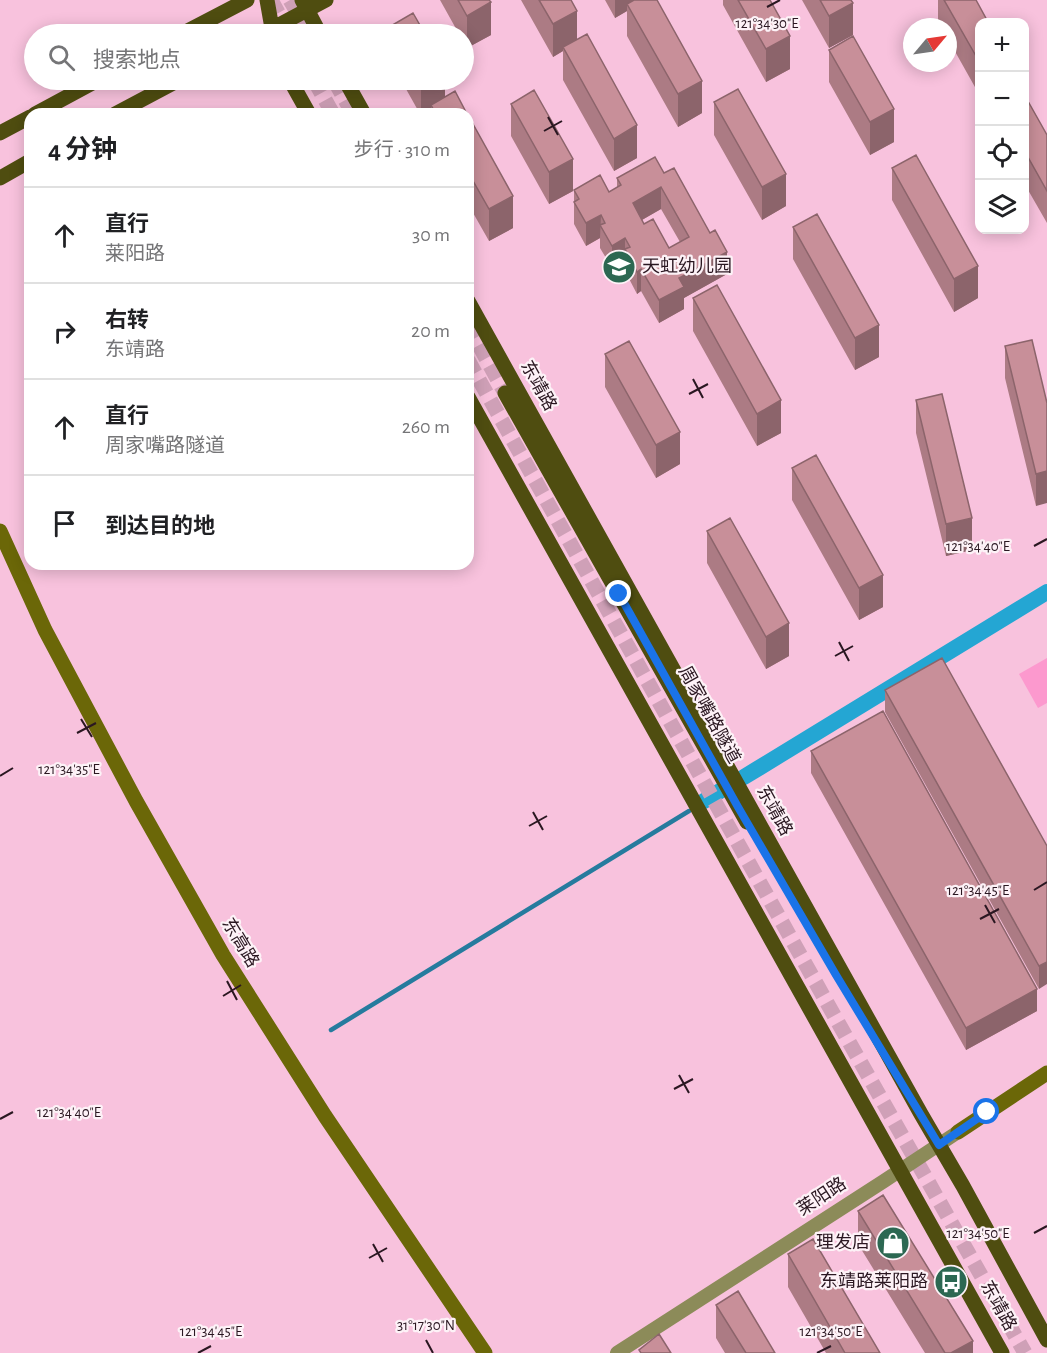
<!DOCTYPE html>
<html lang="zh">
<head>
<meta charset="utf-8">
<style>
  :root { --surface:#fff; --page:#f6f6f6; --text:#202124; --muted:#757577; --line:#e0e0e0 }
  body { margin:0; font-family:"Alegreya Sans","Noto Sans SC",sans-serif; background:var(--page); color:var(--text) }
  .controls { position:absolute; right:18px; top:18px; display:grid; overflow:hidden; border-radius:12px; box-shadow:0 3px 15px #0003 }
  .controls button { width:54px; height:54px; display:grid; place-items:center; padding:0; border:0; border-bottom:2px solid var(--line); background:var(--surface); color:var(--text); font:30px sans-serif }
  .compass { position:absolute; left:903px; top:18px; width:54px; height:54px; border-radius:50%; background:var(--surface); box-shadow:0 3px 15px #0003; rotate:61deg }
  .stop { position:absolute; width:18px; height:18px; margin:-14px; border:4px solid #1a73e8; border-radius:50%; background:#fff }
  .stop.end { background:#1a73e8; border-color:#fff; box-shadow:0 2px 6px #0008 }
  .list { margin:0; padding:0; list-style:none }
  h2 { display:flex; justify-content:space-between; align-items:center; height:78px; margin:0; padding:0 24px; font-size:26px }
  h2 small { font-size:20px; font-weight:400; color:var(--muted) }
  .list li { display:grid; grid-template-columns:39px 1fr auto; gap:18px; align-items:center; box-sizing:border-box; height:96px; padding:0 24px; border-top:2px solid var(--line) }
  .list b { display:block; font-size:22px; white-space:nowrap }
  .list p { margin:0; font-size:20px; white-space:nowrap; color:var(--muted) }
  .list em { font-size:20px; font-style:normal; color:var(--muted) }
  .icon { flex:none; width:33px; height:33px; fill:none; stroke:currentColor; stroke-width:2; stroke-linecap:round; stroke-linejoin:round }
  .map { position:relative; flex:none; width:1047px; height:1353px; overflow:hidden }
  .search { position:absolute; background:var(--surface); box-shadow:0 3px 15px #0003; left:24px; top:24px; width:450px; height:66px; display:flex; align-items:center; gap:15px; box-sizing:border-box; padding:0 21px; border-radius:33px; color:var(--muted); font-size:22px }
  .panel { position:absolute; background:var(--surface); box-shadow:0 3px 15px #0003; left:24px; top:108px; width:450px; height:462px; border-radius:18px }
  .map>svg:first-child { display:block }
  .green { fill:#fc99ce }
  .lines { fill:none; stroke-linecap:round; stroke-linejoin:round }
  .stream { stroke:#267b9e; stroke-width:4.5 }
  .canal { stroke:#24a6d3; stroke-width:16 }
  .primary-tunnel { stroke:#cfa0b7; stroke-width:15; stroke-dasharray:15 8; stroke-linecap:butt }
  .street { stroke:#8c8b59; stroke-width:14 }
  .secondary { stroke:#6b6708; stroke-width:15 }
  .primary { stroke:#4f4d10; stroke-width:15 }
  .wall { fill:#ac7b84; fill-rule:evenodd }
  .shaded-wall { fill:#8c646b }
  .building { fill:#c88f99; stroke:#8c646b; stroke-width:1.5; fill-rule:evenodd }
  .route { stroke:#1a73e8; stroke-width:8 }
  .ticks { fill:none; stroke:#2a1721; stroke-width:2 }
  .labels { text-anchor:middle; dominant-baseline:central; stroke-width:4.5; stroke-linejoin:round; paint-order:stroke }
  .poi-label { font-size:18px; fill:#2a1721; stroke:#fdf2f7; text-anchor:end }
  .street-label { font-size:18px; fill:#2a1721; stroke:#fdf2f7 }
  .ticks-label { font-size:15px; text-anchor:middle; fill:#2a1721; stroke:#fdf2f7; stroke-width:4.5; stroke-linejoin:round; paint-order:stroke }
</style>
</head>
<body>
<div class="map">
<svg width="1047" height="1353" viewBox="0 0 1047 1353">
  <rect width="100%" height="100%" fill="#f8c2dd"/>
  <path class="green" d="M 1047,658 L 1047,703 L 1038,708 L 1019,674 Z"/>
  <g class="lines">
    <path class="stream" d="M 703,802 L 704,801
      M 331,1030 L 689,811"/>
    <path class="canal" d="M 744,777 L 1047,592
      M 704,801 L 728,786"/>
    <path class="primary-tunnel" d="M 271,0 L 290,34
      M 290,0 L 310,34
      M 314,80 L 333,114
      M 334,80 L 353,114
      M 468,325 L 505,393
      M 468,360 L 835,1017 L 1025,1353"/>
    <path class="street" d="M 617,1353 L 884,1181 L 958,1132"/>
    <path class="secondary" d="M 0,531 L 45,630 L 136,801 L 223,955 L 325,1116 L 485,1353
      M 958,1132 L 1047,1073"/>
    <path class="primary" d="M 267,0 L 273,34
      M 302,0 L 320,34
      M 182,34 L 247,0
      M 262,34 L 326,0
      M 290,80 L 309,114
      M 345,80 L 364,114
      M 35,114 L 98,80
      M 115,114 L 179,80
      M 0,133 L 30,117
      M 0,178 L 30,161
      M 468,301 L 921,1114 L 963,1186 L 1047,1340
      M 505,393 L 747,822
      M 468,397 L 1002,1353"/>
  </g>
  <path class="wall" d="M 440,0 L 489,0 L 491,35 L 467,48 L 464,42 L 464,34 L 459,34 Z
    M 521,0 L 571,0 L 577,40 L 637,158 L 614,171 L 563,80 L 563,51 L 553,57 Z
    M 605,0 L 657,0 L 702,113 L 678,127 L 627,36 L 627,11 L 615,18 Z
    M 723,0 L 770,0 L 790,69 L 766,82 L 723,5 Z
    M 802,0 L 851,0 L 853,35 L 829,48 Z
    M 938,0 L 976,0 L 980,22 L 980,96 L 948,39 L 948,27 L 941,27 L 938,21 Z
    M 389,27 L 425,34 L 389,34 Z
    M 829,50 L 894,142 L 870,155 L 829,82 Z
    M 401,80 L 445,80 L 445,96 L 467,114 L 431,114 L 431,111 L 426,114 L 420,114 Z
    M 714,102 L 786,206 L 762,220 L 714,135 Z
    M 511,104 L 573,191 L 549,204 L 511,136 Z
    M 1024,105 L 1047,135 L 1047,223 L 1024,183 Z
    M 468,115 L 513,228 L 489,241 L 468,204 Z
    M 892,168 L 978,298 L 954,312 L 892,200 Z
    M 664,173 L 727,274 L 684,298 L 684,309 L 659,323 L 641,291 L 637,294 L 625,271 L 625,260 L 612,268 L 600,248 L 600,238 L 586,246 L 574,224 L 574,190 L 609,192 L 617,188 L 617,178 ZM 661,209 L 680,242 L 669,248 L 644,224 L 642,220 Z
    M 793,227 L 879,357 L 855,370 L 793,259 Z
    M 693,298 L 781,433 L 757,446 L 693,331 Z
    M 1005,346 L 1047,403 L 1036,506 L 1005,378 Z
    M 605,354 L 680,464 L 656,478 L 605,387 Z
    M 916,400 L 972,550 L 946,556 L 916,433 Z
    M 792,468 L 883,607 L 859,620 L 792,500 Z
    M 707,531 L 789,656 L 766,669 L 707,563 Z
    M 885,690 L 1047,846 L 1039,989 L 885,712 Z
    M 811,751 L 1037,1011 L 966,1050 L 811,773 Z
    M 858,1211 L 973,1353 L 925,1353 L 858,1244 Z
    M 788,1254 L 880,1353 L 826,1353 L 788,1287 Z
    M 716,1305 L 775,1353 L 725,1353 L 716,1338 Z"/>
  <path class="shaded-wall" d="M 615,0 L 639,0 L 627,4 L 627,11 L 615,18 Z
    M 491,2 L 491,35 L 467,48 L 467,16 Z
    M 853,3 L 853,35 L 829,48 L 829,16 Z
    M 577,11 L 577,43 L 563,47 L 563,51 L 553,57 L 553,24 Z
    M 790,36 L 790,69 L 766,82 L 766,49 Z
    M 429,80 L 445,80 L 445,103 L 431,105 L 431,111 L 426,114 L 421,114 L 421,84 Z
    M 702,81 L 702,113 L 678,127 L 678,94 Z
    M 894,109 L 894,142 L 870,155 L 870,122 Z
    M 637,125 L 637,158 L 614,171 L 614,139 Z
    M 573,159 L 573,191 L 549,204 L 549,172 Z
    M 786,174 L 786,206 L 762,220 L 762,187 Z
    M 661,187 L 661,209 L 633,225 L 633,203 Z
    M 513,196 L 513,228 L 489,241 L 489,209 Z
    M 601,215 L 600,238 L 586,246 L 586,223 Z
    M 625,238 L 625,260 L 612,268 L 612,246 Z
    M 727,252 L 727,274 L 684,298 L 684,309 L 659,323 L 659,300 L 679,278 Z
    M 978,266 L 978,298 L 954,312 L 954,279 Z
    M 641,269 L 641,291 L 637,294 L 637,272 Z
    M 879,325 L 879,357 L 855,370 L 855,338 Z
    M 781,400 L 781,433 L 757,446 L 757,414 Z
    M 680,432 L 680,464 L 656,478 L 656,445 Z
    M 1047,471 L 1047,503 L 1036,506 L 1036,474 Z
    M 972,518 L 972,550 L 946,556 L 946,524 Z
    M 883,575 L 883,607 L 859,620 L 859,588 Z
    M 789,623 L 789,656 L 766,669 L 766,637 Z
    M 1047,962 L 1047,984 L 1039,989 L 1039,966 Z
    M 1037,989 L 1037,1011 L 966,1050 L 966,1028 Z
    M 973,1341 L 973,1353 L 951,1353 Z"/>
  <path class="building" d="M 458,0 L 489,0 L 491,2 L 467,16 Z
    M 539,0 L 571,0 L 577,11 L 553,24 Z
    M 634,0 L 657,0 L 702,81 L 678,94 L 627,4 Z
    M 738,0 L 770,0 L 790,36 L 766,49 Z
    M 820,0 L 851,0 L 853,3 L 829,16 Z
    M 944,0 L 976,0 L 988,22 L 980,22 L 980,63 Z
    M 413,13 L 425,34 L 394,34 L 389,27 Z
    M 587,34 L 637,125 L 614,139 L 563,47 Z
    M 853,36 L 894,109 L 870,122 L 829,50 Z
    M 419,80 L 429,80 L 421,84 Z
    M 738,89 L 786,174 L 762,187 L 714,102 Z
    M 534,90 L 573,159 L 549,172 L 511,104 Z
    M 455,91 L 467,114 L 436,114 L 431,105 Z
    M 1029,103 L 1047,135 L 1047,191 L 1024,150 L 1024,105 Z
    M 468,115 L 513,196 L 489,209 L 468,172 Z
    M 916,155 L 978,266 L 954,279 L 892,168 Z
    M 655,157 L 664,173 L 674,168 L 710,233 L 715,230 L 727,252 L 679,278 L 684,287 L 659,300 L 641,269 L 637,272 L 625,249 L 630,247 L 625,238 L 612,246 L 600,225 L 605,223 L 601,215 L 586,223 L 574,202 L 579,199 L 574,190 L 600,175 L 609,192 L 621,185 L 617,178 ZM 661,187 L 689,237 L 669,248 L 653,219 L 644,224 L 633,203 Z
    M 817,214 L 879,325 L 855,338 L 793,227 Z
    M 717,285 L 781,400 L 757,414 L 693,298 Z
    M 1032,340 L 1047,403 L 1047,471 L 1036,474 L 1005,346 Z
    M 629,341 L 680,432 L 656,445 L 605,354 Z
    M 942,394 L 972,518 L 946,524 L 916,400 Z
    M 816,455 L 883,575 L 859,588 L 792,468 Z
    M 730,518 L 789,623 L 766,637 L 707,531 Z
    M 942,658 L 1047,846 L 1047,962 L 1039,966 L 885,690 Z
    M 883,711 L 1037,989 L 966,1028 L 811,751 Z
    M 883,1195 L 973,1341 L 951,1353 L 945,1353 L 858,1211 Z
    M 813,1239 L 880,1353 L 845,1353 L 788,1254 Z
    M 738,1291 L 775,1353 L 746,1353 L 716,1305 Z
    M 659,1334 L 671,1353 L 641,1353 L 639,1350 Z"/>
  <g class="lines">
    <path class="route" d="M 619,594 L 738,807 L 836,975 L 939,1145 L 987,1112"/>
  </g>
  <path class="ticks" d="M 767,7 L 780,0M 548,117 L 558,135M 544,131 L 562,121M 693,379 L 703,398M 689,394 L 708,384M 1034,546 L 1047,539M 839,642 L 849,661M 835,656 L 853,646M 81,719 L 92,737M 77,733 L 96,723M 0,776 L 13,768M 533,812 L 543,830M 529,826 L 547,816M 1034,890 L 1047,882M 985,905 L 995,923M 980,919 L 999,909M 227,981 L 237,1000M 223,996 L 241,985M 679,1075 L 689,1093M 674,1089 L 693,1079M 0,1119 L 13,1112M 1034,1233 L 1047,1226M 373,1244 L 383,1262M 369,1258 L 387,1248M 426,1340 L 433,1353M 198,1353 L 211,1346M 817,1353 L 831,1346"/>
  <defs>
    <symbol id="school-disc" viewBox="-11 -11 22 22"><circle r="9.5" fill="#2c6852" stroke="#fdf2f7"/><path d="M0-5L7-2L0 1L-7-2ZM-4 1L0 2.5L4 1V4Q0 6-4 4Z" fill="#fff"/></symbol>
    <symbol id="shop-disc" viewBox="-11 -11 22 22"><circle r="9.5" fill="#2c6852" stroke="#fdf2f7"/><path d="M-5-2.5h2.3a2.7 3.5 0 0 1 5.4 0H5L5.5 6h-11ZM-1.5-2.5h3a1.5 2.3 0 0 0-3 0Z" fill="#fff"/></symbol>
    <symbol id="bus-disc" viewBox="-11 -11 22 22"><circle r="9.5" fill="#2c6852" stroke="#fdf2f7"/><path d="M-5-6H5V4H4V6H2V4H-2V6H-4V4H-5ZM-3.5-4V0h7V-4ZM-3.5 1.2v1.5H-2V1.2ZM2 1.2v1.5H3.5V1.2Z" fill="#fff"/></symbol>
  </defs>
  <g fill-rule="evenodd">
    <use href="#school-disc" x="600" y="248" width="38" height="38"/>
    <use href="#shop-disc" x="874" y="1224" width="38" height="38"/>
    <use href="#bus-disc" x="932" y="1263" width="38" height="38"/>
  </g>
  <g class="labels">
    <g class="poi-label">
      <text x="642" y="267" text-anchor="start">天虹幼儿园</text>
      <text x="870" y="1243">理发店</text>
      <text x="928" y="1282">东靖路莱阳路</text>
    </g>
    <g class="street-label">
      <text transform="translate(538 386) rotate(61)">东靖路</text>
      <text transform="translate(709 715) rotate(61)">周家嘴路隧道</text>
      <text transform="translate(774 811) rotate(61)">东靖路</text>
      <text transform="translate(240 943) rotate(59)">东高路</text>
      <text transform="translate(822 1197) rotate(-33)">莱阳路</text>
      <text transform="translate(998 1306) rotate(61)">东靖路</text>
    </g>
  </g>
  <g class="ticks-label">
    <text x="767" y="28">121°34'30"E</text>
    <text x="978" y="551">121°34'40"E</text>
    <text x="69" y="774">121°34'35"E</text>
    <text x="978" y="895">121°34'45"E</text>
    <text x="69" y="1117">121°34'40"E</text>
    <text x="978" y="1238">121°34'50"E</text>
    <text x="426" y="1330">31°17'30"N</text>
    <text x="211" y="1336">121°34'45"E</text>
    <text x="831" y="1336">121°34'50"E</text>
  </g>
</svg>
<div class="controls">
<button>+</button>
<button>−</button>
<button><svg class="icon" aria-label="locate" viewBox="0 0 24 24"><circle cx="12" cy="12" r="6"/><path d="M12 2v4M12 18v4M2 12h4M18 12h4"/></svg></button>
<button><svg class="icon" aria-label="layers" viewBox="0 0 24 24"><path d="M12 4l9 5-9 5-9-5zM3 14l9 5 9-5"/></svg></button>
</div>
<svg class="compass" viewBox="-18 -18 36 36"><path d="M0-13l5 13h-10z" fill="#e53935"/><path d="M0 13l5-13h-10z" fill="#757577"/></svg>
<div class="stop" style="left:987px;top:1112px"></div>
<div class="stop end" style="left:619px;top:594px"></div>
<div class="search"><svg class="icon" aria-label="search" viewBox="0 0 24 24"><circle cx="10" cy="10" r="6"/><path d="M15 15l6 6"/></svg>搜索地点</div>
<section class="panel">
<h2>4 分钟<small>步行 · 310 m</small></h2>
<ul class="list">
<li><svg class="icon" aria-label="ahead" viewBox="0 0 24 24"><path d="M12 20V5M6 11l6-6 6 6"/></svg><div><b>直行</b><p>莱阳路</p></div><em>30 m</em></li>
<li><svg class="icon" aria-label="right" viewBox="0 0 24 24"><path d="M7 20v-9h11M14 6l5 5-5 5"/></svg><div><b>右转</b><p>东靖路</p></div><em>20 m</em></li>
<li><svg class="icon" aria-label="ahead" viewBox="0 0 24 24"><path d="M12 20V5M6 11l6-6 6 6"/></svg><div><b>直行</b><p>周家嘴路隧道</p></div><em>260 m</em></li>
<li><svg class="icon" aria-label="arrive" viewBox="0 0 24 24"><path d="M6 21V4h12l-3 4 3 4H6"/></svg><div><b>到达目的地</b></div></li>
</ul>
</section>
</div>
</body>
</html>
